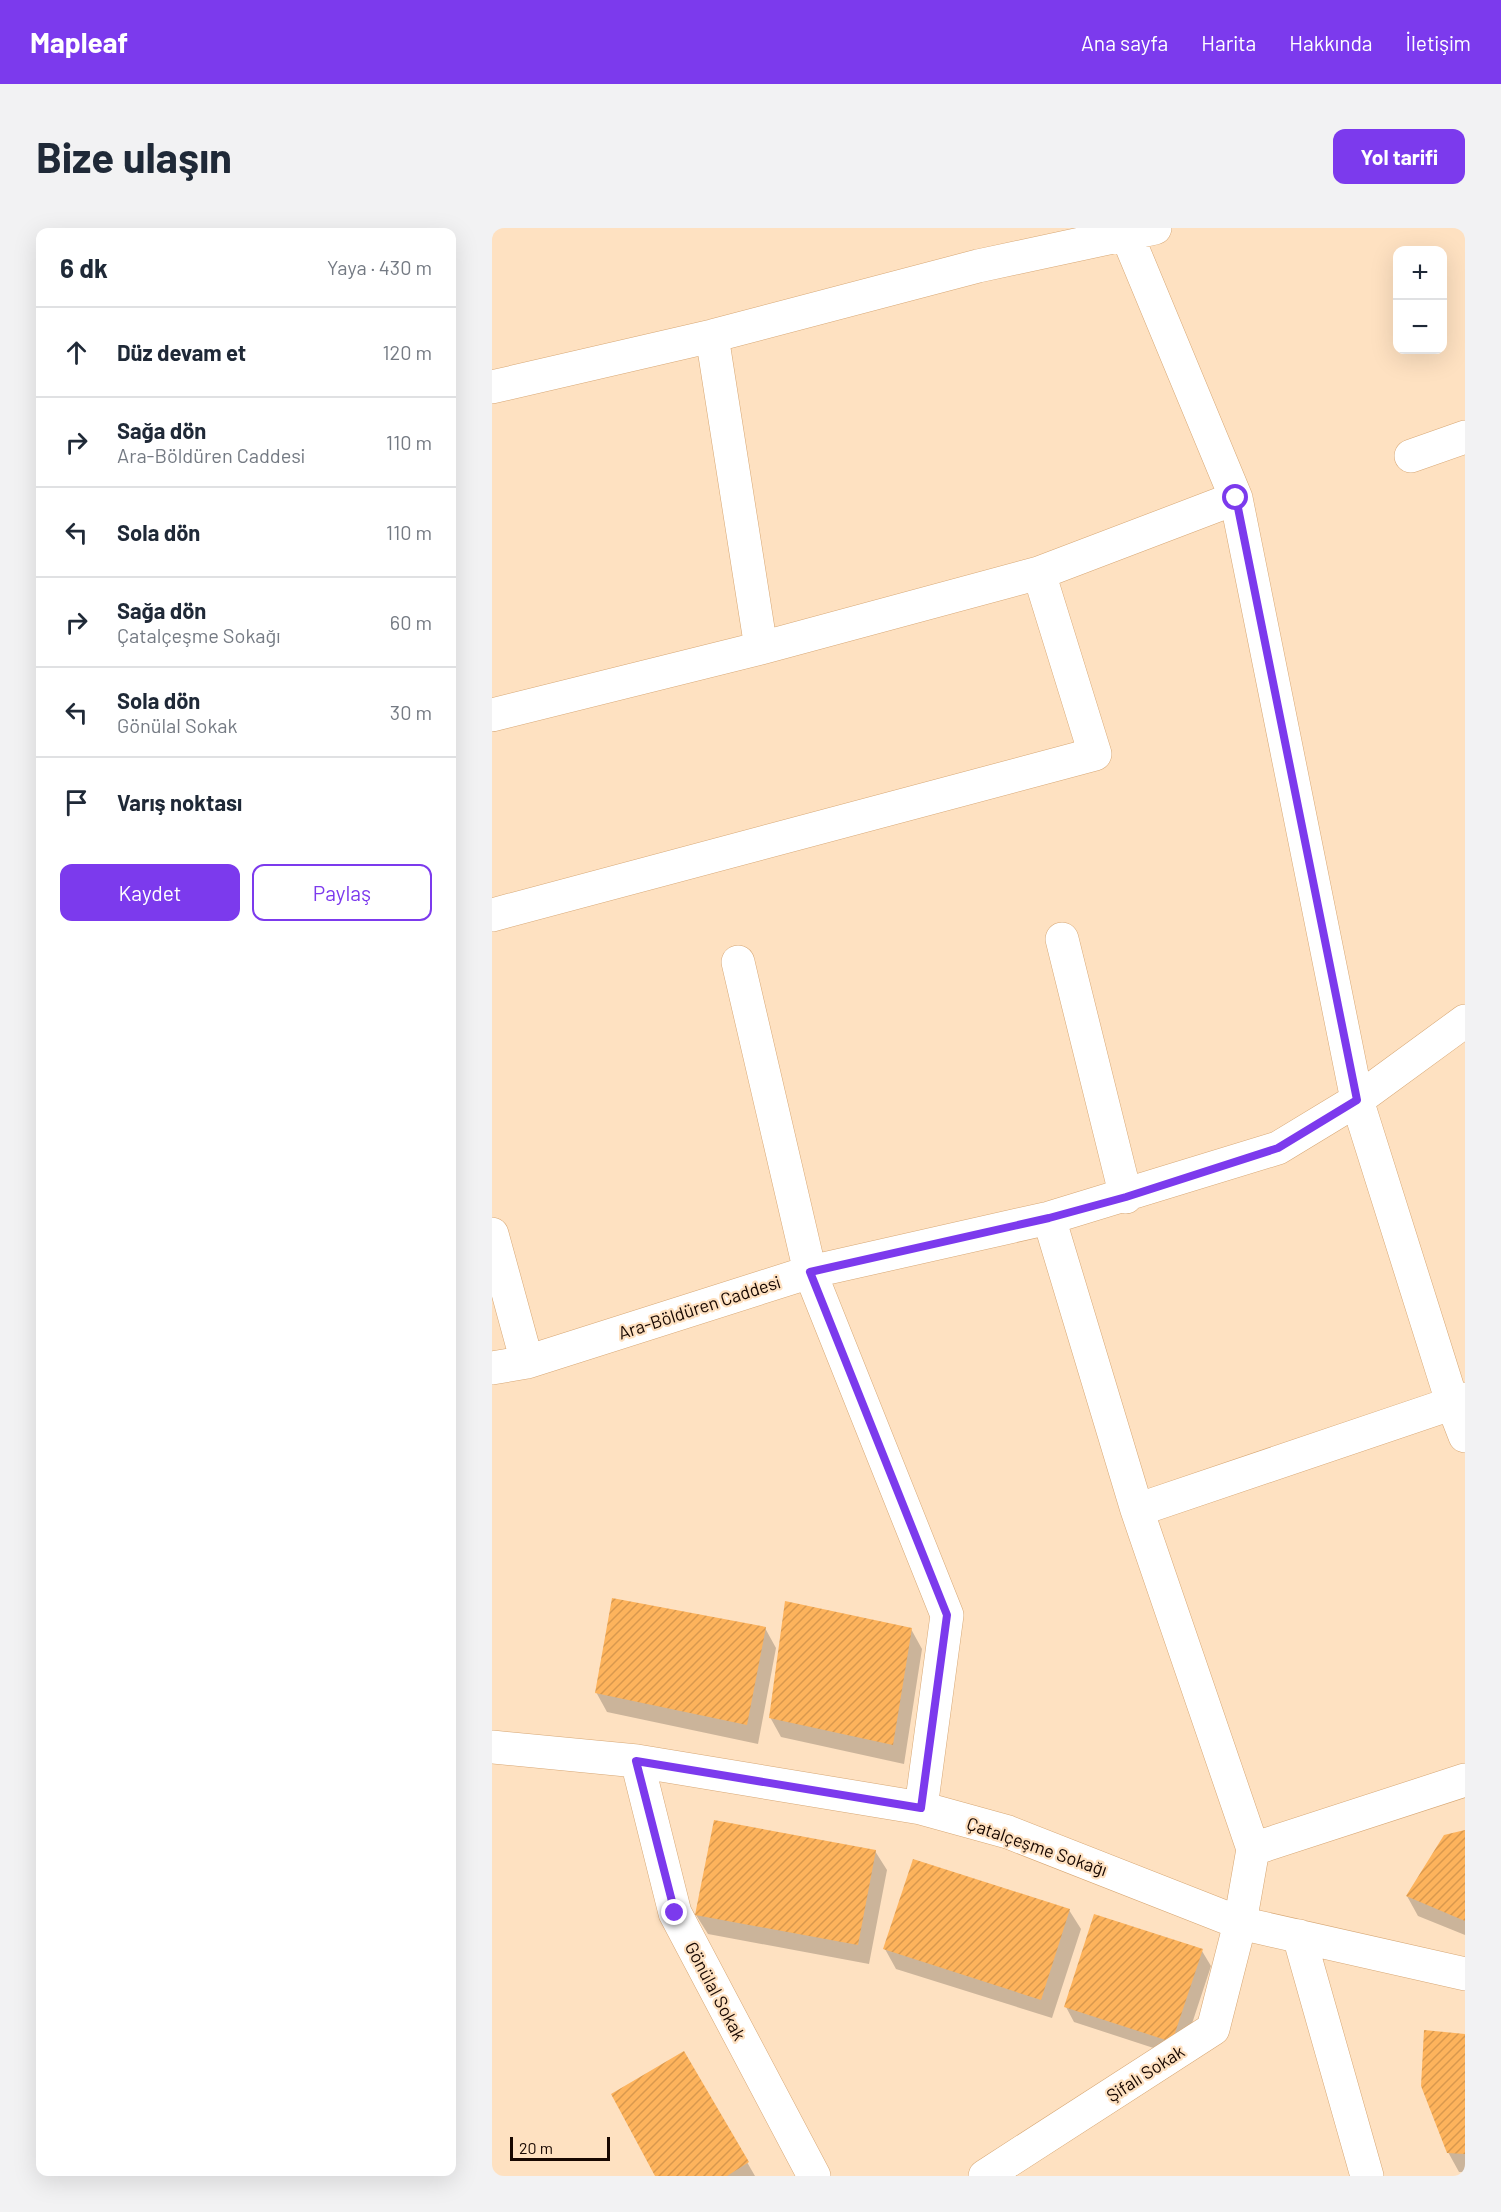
<!DOCTYPE html>
<html lang="tr">
<head>
<meta charset="utf-8">
<style>
  :root { --surface:#fff; --page:#f2f2f3; --text:#1f2937; --muted:#747a83; --line:#e0e1e3; --accent:#7c3aed }
  body { margin:0; font-family:Barlow,sans-serif; background:var(--page); color:var(--text) }
  .controls { position:absolute; right:18px; top:18px; display:grid; overflow:hidden; border-radius:12px; box-shadow:0 6px 24px #0002 }
  .controls button { width:54px; height:54px; display:grid; place-items:center; padding:0; border:0; border-bottom:2px solid var(--line); background:var(--surface); color:var(--text); font:30px sans-serif }
  .scale { position:absolute; left:18px; bottom:15px; width:100px; box-sizing:border-box; padding-left:6px; border:3px solid #170700; border-top:0; font-size:16px; line-height:21px; white-space:nowrap; color:#170700; -webkit-text-stroke:4px #fee1c1; paint-order:stroke }
  .stop { position:absolute; width:18px; height:18px; margin:-14px; border:4px solid #7c3aed; border-radius:50%; background:#fff }
  .stop.end { background:#7c3aed; border-color:#fff; box-shadow:0 2px 6px #0008 }
  .list { margin:0; padding:0; list-style:none }
  h2 { display:flex; justify-content:space-between; align-items:center; height:78px; margin:0; padding:0 24px; font-size:26px }
  h2 small { font-size:20px; font-weight:400; color:var(--muted) }
  .list li { display:grid; grid-template-columns:39px 1fr auto; gap:18px; align-items:center; box-sizing:border-box; height:90px; padding:0 24px; border-top:2px solid var(--line) }
  .list b { display:block; font-size:22px; white-space:nowrap }
  .list p { margin:0; font-size:20px; white-space:nowrap; color:var(--muted) }
  .list em { font-size:20px; font-style:normal; color:var(--muted) }
  .actions { display:flex; gap:12px; padding:18px 24px }
  .actions a { flex:1; padding:14px 0; border:2px solid var(--accent); border-radius:12px; text-align:center; font-size:21px; color:var(--accent) }
  .actions .main { background:var(--accent); color:#fff }
  .icon { flex:none; width:33px; height:33px; fill:none; stroke:currentColor; stroke-width:2; stroke-linecap:round; stroke-linejoin:round }
  .map { position:relative; flex:none; width:973px; height:1948px; overflow:hidden; border-radius:12px }
  header { display:flex; align-items:center; gap:36px; box-sizing:border-box; height:84px; padding:0 30px; background:var(--accent); color:#fff }
  header strong { font-size:28px }
  nav { display:flex; gap:33px; margin-inline-start:auto; font-size:21px }
  .intro { display:flex; align-items:center; justify-content:space-between; box-sizing:border-box; height:144px; padding:0 36px }
  h1 { margin:0; font-size:42px }
  .button { padding:15px 27px; border-radius:12px; background:var(--accent); color:#fff; font-size:21px; font-weight:700 }
  main { display:flex; gap:36px; padding:0 36px }
  aside { flex:1; background:var(--surface); border-radius:12px; box-shadow:0 6px 24px #0002 }
  .map>svg:first-child { display:block }
  .shadow { fill:#0003 }
  .building { fill:url(#building-hatch) }
  .lines { fill:none; stroke-linecap:round; stroke-linejoin:round }
  .minor-casing { stroke:#d7a774; stroke-width:34 }
  .minor { stroke:#fff; stroke-width:33 }
  .route { stroke:#7c3aed; stroke-width:8 }
  .labels { text-anchor:middle; dominant-baseline:central; stroke-width:4.5; stroke-linejoin:round; paint-order:stroke }
  .street-label { font-size:18px; fill:#170700; stroke:#fee1c1 }
</style>
</head>
<body>
<header>
<strong>Mapleaf</strong>
<nav><a>Ana sayfa</a><a>Harita</a><a>Hakkında</a><a>İletişim</a></nav>
</header>
<div class="intro"><h1>Bize ulaşın</h1><a class="button">Yol tarifi</a></div>
<main>
<aside>
<h2>6 dk<small>Yaya · 430 m</small></h2>
<ul class="list">
<li><svg class="icon" aria-label="ahead" viewBox="0 0 24 24"><path d="M12 20V5M6 11l6-6 6 6"/></svg><div><b>Düz devam et</b></div><em>120 m</em></li>
<li><svg class="icon" aria-label="right" viewBox="0 0 24 24"><path d="M7 20v-9h11M14 6l5 5-5 5"/></svg><div><b>Sağa dön</b><p>Ara-Böldüren Caddesi</p></div><em>110 m</em></li>
<li><svg class="icon" aria-label="left" viewBox="0 0 24 24"><path d="M17 20v-9H6M10 6l-5 5 5 5"/></svg><div><b>Sola dön</b></div><em>110 m</em></li>
<li><svg class="icon" aria-label="right" viewBox="0 0 24 24"><path d="M7 20v-9h11M14 6l5 5-5 5"/></svg><div><b>Sağa dön</b><p>Çatalçeşme Sokağı</p></div><em>60 m</em></li>
<li><svg class="icon" aria-label="left" viewBox="0 0 24 24"><path d="M17 20v-9H6M10 6l-5 5 5 5"/></svg><div><b>Sola dön</b><p>Gönülal Sokak</p></div><em>30 m</em></li>
<li><svg class="icon" aria-label="arrive" viewBox="0 0 24 24"><path d="M6 21V4h12l-3 4 3 4H6"/></svg><div><b>Varış noktası</b></div></li>
</ul>
<div class="actions"><a class="main">Kaydet</a><a>Paylaş</a></div>
</aside>
<div class="map">
<svg width="973" height="1948" viewBox="0 0 973 1948">
  <defs>
    <pattern id="building-hatch" width="6" height="6" patternUnits="userSpaceOnUse" patternTransform="scale(1.5)"><rect width="6" height="6" fill="#fdb35c"/><path d="M-1 1l2-2M0 6l6-6M5 7l2-2" fill="none" stroke="#d8984e"/></pattern>
  </defs>
  <rect width="100%" height="100%" fill="#fee1c1"/>
  <path class="shadow" d="M 273,1400 L 284,1420 L 266,1516 L 115,1484 L 104,1464 Z
    M 419,1401 L 430,1421 L 412,1536 L 289,1509 L 278,1489 Z
    M 973,1604 L 973,1707 L 926,1688 L 915,1668 Z
    M 383,1623 L 395,1642 L 377,1736 L 216,1706 L 204,1687 Z
    M 577,1682 L 589,1701 L 560,1790 L 404,1741 L 393,1721 Z
    M 710,1723 L 719,1738 L 689,1829 L 582,1794 L 574,1779 Z
    M 973,1808 L 973,1944 L 967,1944 L 956,1924 Z
    M 192,1825 L 263,1948 L 165,1948 Z"/>
  <path class="building" d="M 120,1370 L 274,1399 L 255,1497 L 103,1465 Z
    M 293,1373 L 420,1400 L 401,1517 L 277,1490 Z
    M 222,1592 L 384,1622 L 366,1717 L 203,1687 Z
    M 973,1602 L 973,1693 L 914,1668 L 952,1607 Z
    M 421,1631 L 578,1681 L 549,1772 L 391,1721 Z
    M 602,1686 L 711,1721 L 680,1814 L 572,1779 Z
    M 932,1802 L 973,1806 L 973,1926 L 955,1925 L 929,1858 Z
    M 192,1823 L 257,1934 L 235,1948 L 163,1948 L 119,1866 Z"/>
  <g class="lines">
    <defs>
      <path id="minor" d="M 632,0 L 744,270 L 865,872 L 961,1177 L 973,1208
        M 220,108 L 269,420
        M 0,159 L 220,108 L 486,38 L 663,0
        M 919,228 L 973,209
        M 0,487 L 269,420 L 547,345 L 744,270
        M 0,687 L 603,526 L 547,345
        M 570,711 L 634,969
        M 246,734 L 318,1044 L 455,1387 L 429,1580
        M 0,1006 L 35,1134
        M 0,1140 L 35,1134 L 318,1044 L 557,990 L 786,920 L 865,872 L 973,793
        M 645,1282 L 973,1171
        M 0,1519 L 145,1533 L 429,1580 L 516,1604 L 748,1695 L 973,1746
        M 145,1533 L 183,1685 L 322,1948
        M 761,1621 L 973,1552
        M 807,1708 L 875,1948
        M 493,1948 L 721,1801 L 748,1695 L 761,1621 L 645,1282 L 557,990"/>
    </defs>
    <use href="#minor" class="minor-casing"/>
    <use href="#minor" class="minor"/>
  </g>
  <g class="lines">
    <path class="route" d="M 183,1685 L 144,1533 L 429,1580 L 455,1387 L 318,1044 L 557,990 L 634,969 L 786,920 L 865,872 L 744,270"/>
  </g>
  <g class="labels">
    <g class="street-label">
      <text transform="translate(207 1079) rotate(-18)">Ara-Böldüren Caddesi</text>
      <text transform="translate(545 1618) rotate(19)">Çatalçeşme Sokağı</text>
      <text transform="translate(224 1763) rotate(62)">Gönülal Sokak</text>
      <text transform="translate(653 1845) rotate(-33)">Şifalı Sokak</text>
    </g>
  </g>
</svg>
<div class="controls">
<button>+</button>
<button>−</button>
</div>
<div class="scale">20 m</div>
<div class="stop" style="left:744px;top:270px"></div>
<div class="stop end" style="left:183px;top:1685px"></div>
</div>
</main>
</body>
</html>
